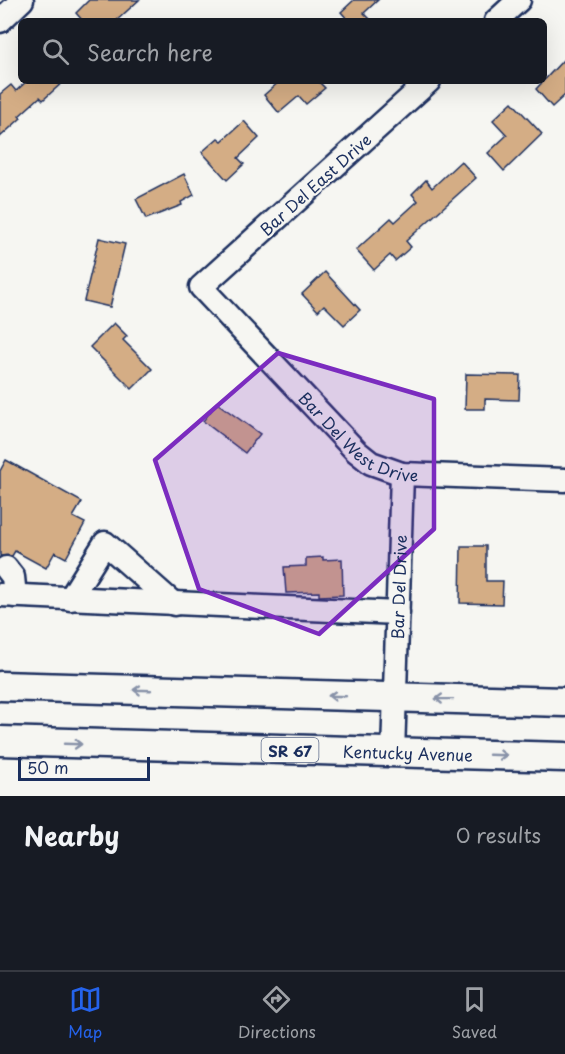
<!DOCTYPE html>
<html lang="en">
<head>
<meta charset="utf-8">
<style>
  :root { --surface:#171b24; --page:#242831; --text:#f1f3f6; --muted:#9ea1a6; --line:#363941; --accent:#2563eb }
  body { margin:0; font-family:"Playpen Sans",sans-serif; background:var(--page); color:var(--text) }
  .scale { position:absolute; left:18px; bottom:15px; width:132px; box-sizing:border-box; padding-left:6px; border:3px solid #1b2f5e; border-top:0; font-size:16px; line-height:21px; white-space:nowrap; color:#1b2f5e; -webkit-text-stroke:4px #f6f6f2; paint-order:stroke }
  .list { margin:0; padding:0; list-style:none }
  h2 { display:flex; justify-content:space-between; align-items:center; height:78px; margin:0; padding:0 24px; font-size:26px }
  h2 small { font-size:20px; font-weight:400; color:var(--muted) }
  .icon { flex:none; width:33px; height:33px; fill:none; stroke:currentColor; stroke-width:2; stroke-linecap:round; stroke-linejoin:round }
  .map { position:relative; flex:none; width:565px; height:796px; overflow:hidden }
  .search { position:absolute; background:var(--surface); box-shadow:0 6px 24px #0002; left:18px; right:18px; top:18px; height:66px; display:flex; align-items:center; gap:15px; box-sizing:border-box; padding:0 21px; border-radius:9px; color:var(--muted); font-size:22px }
  .sheet { height:174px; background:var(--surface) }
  nav { display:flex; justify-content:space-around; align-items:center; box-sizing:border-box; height:84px; border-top:2px solid var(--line); background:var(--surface); font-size:16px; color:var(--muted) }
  nav a { display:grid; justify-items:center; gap:3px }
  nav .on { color:var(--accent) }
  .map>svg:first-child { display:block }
  .building { fill:#d4ad85; stroke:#1b2f5e; stroke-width:1.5 }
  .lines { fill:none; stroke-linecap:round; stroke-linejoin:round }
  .minor-casing { stroke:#1b2f5e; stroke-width:27 }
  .major-casing { stroke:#1b2f5e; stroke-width:33 }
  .minor { stroke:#f6f6f2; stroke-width:22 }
  .major { stroke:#f6f6f2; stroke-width:28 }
  .oneway { stroke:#8892a8 }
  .marked { fill:#7b2cbf; fill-opacity:0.2; stroke:#7b2cbf; stroke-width:4.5; stroke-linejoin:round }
  .labels { text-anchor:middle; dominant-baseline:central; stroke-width:4.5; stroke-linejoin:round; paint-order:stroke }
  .shield { fill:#f6f6f2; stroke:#5d6b8a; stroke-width:1.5 }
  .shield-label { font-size:15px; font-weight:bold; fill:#1b2f5e }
  .street-label { font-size:16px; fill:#1b2f5e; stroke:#f6f6f2 }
</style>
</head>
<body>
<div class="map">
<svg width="565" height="796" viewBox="0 0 565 796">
  <rect width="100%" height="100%" fill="#f6f6f2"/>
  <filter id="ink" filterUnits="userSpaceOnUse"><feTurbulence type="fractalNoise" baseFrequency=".0167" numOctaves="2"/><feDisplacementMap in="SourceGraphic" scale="12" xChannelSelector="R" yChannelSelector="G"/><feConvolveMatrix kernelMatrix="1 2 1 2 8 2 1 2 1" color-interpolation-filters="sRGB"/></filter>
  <g filter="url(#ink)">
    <path class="building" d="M 89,0 L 139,0 L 116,21 L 83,21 L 76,13 Z
      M 354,0 L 378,0 L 364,13 L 372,21 L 349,21 L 341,12 Z
      M 565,58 L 565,95 L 552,107 L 536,89 Z
      M 27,81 L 64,81 L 43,100 L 40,97 L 19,116 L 21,118 L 0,137 L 0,94 L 11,85 L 16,91 Z
      M 280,81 L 318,81 L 325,88 L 306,104 L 299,96 L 279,113 L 264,95 Z
      M 512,102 L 542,134 L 504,171 L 488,153 L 507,135 L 493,120 Z
      M 244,121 L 259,138 L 238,158 L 244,164 L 227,180 L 202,152 L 218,138 L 222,141 Z
      M 461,161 L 476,178 L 406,241 L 411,247 L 395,261 L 390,255 L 374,270 L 356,250 L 391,218 L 395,222 L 418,201 L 412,194 L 426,180 L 432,188 Z
      M 184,174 L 194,195 L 181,202 L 182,205 L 146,219 L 136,199 Z
      M 99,238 L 125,244 L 110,307 L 84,301 Z
      M 325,272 L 360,310 L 344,325 L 324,305 L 318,311 L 302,294 Z
      M 114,323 L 127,336 L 123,340 L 152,369 L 132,389 L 90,347 Z
      M 466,374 L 520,375 L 519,400 L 485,399 L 485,409 L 465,409 Z
      M 217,403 L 260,434 L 245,453 L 203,421 Z
      M 6,460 L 82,502 L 73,517 L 85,523 L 66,558 L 55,552 L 46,568 L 15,551 L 12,556 L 0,556 L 0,471 Z
      M 461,546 L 486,546 L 486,581 L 503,581 L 502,604 L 460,603 Z
      M 323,557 L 323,560 L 342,559 L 343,595 L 319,596 L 319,592 L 286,593 L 284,567 L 306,566 L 306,558 Z"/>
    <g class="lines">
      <defs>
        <g id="minor">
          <path d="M 0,21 L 22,0"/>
          <path d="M 496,21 L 519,0"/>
          <path id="s1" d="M 429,81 L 201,287 L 356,451 L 371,463 L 402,474 L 565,480"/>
          <path d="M 6,568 L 13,577 L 15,596"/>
          <path d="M 0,595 L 398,613"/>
          <path d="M 70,599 L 105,543 L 174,604"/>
          <path id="s2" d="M 393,753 L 402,474"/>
        </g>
        <g id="major">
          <path d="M 0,686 L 565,702"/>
          <path id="s3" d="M 0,741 L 565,757"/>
        </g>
      </defs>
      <use href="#minor" class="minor-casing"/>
      <use href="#major" class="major-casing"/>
      <use href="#minor" class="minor"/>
      <use href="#major" class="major"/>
    </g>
    <defs><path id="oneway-shaft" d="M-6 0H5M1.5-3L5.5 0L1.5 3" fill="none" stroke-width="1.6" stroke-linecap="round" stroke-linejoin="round" transform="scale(1.5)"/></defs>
    <g class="oneway">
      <use href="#oneway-shaft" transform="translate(142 690) rotate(-178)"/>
      <use href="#oneway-shaft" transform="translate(337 696) rotate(-178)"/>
      <use href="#oneway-shaft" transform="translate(444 699) rotate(-179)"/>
      <use href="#oneway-shaft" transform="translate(73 744) rotate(2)"/>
      <use href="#oneway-shaft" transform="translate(498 755) rotate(2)"/>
    </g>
  </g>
  <path class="marked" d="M 278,353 L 434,399 L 434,529 L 319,634 L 199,589 L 155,460 Z"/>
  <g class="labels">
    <rect class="shield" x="261.5" y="738" width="57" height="24" rx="4.5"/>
    <g class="shield-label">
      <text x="290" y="750">SR 67</text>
    </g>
    <g class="street-label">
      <text transform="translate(315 184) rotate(-42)">Bar Del East Drive</text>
      <text stroke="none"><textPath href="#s1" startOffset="528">Bar Del West Drive</textPath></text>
      <text stroke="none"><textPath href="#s2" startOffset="166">Bar Del Drive</textPath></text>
      <text stroke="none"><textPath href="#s3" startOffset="408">Kentucky Avenue</textPath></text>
    </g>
  </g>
</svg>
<div class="scale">50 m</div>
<div class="search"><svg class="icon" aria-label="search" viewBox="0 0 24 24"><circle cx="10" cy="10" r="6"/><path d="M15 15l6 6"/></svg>Search here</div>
</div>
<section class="sheet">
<h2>Nearby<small>0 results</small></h2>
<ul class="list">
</ul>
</section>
<nav>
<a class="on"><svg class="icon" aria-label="map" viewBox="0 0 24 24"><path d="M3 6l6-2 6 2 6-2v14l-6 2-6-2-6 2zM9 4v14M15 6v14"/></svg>Map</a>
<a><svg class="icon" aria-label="directions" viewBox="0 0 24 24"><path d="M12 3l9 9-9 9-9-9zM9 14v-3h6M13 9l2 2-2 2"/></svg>Directions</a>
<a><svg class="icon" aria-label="saved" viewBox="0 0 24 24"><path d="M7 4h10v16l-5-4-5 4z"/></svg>Saved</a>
</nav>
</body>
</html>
